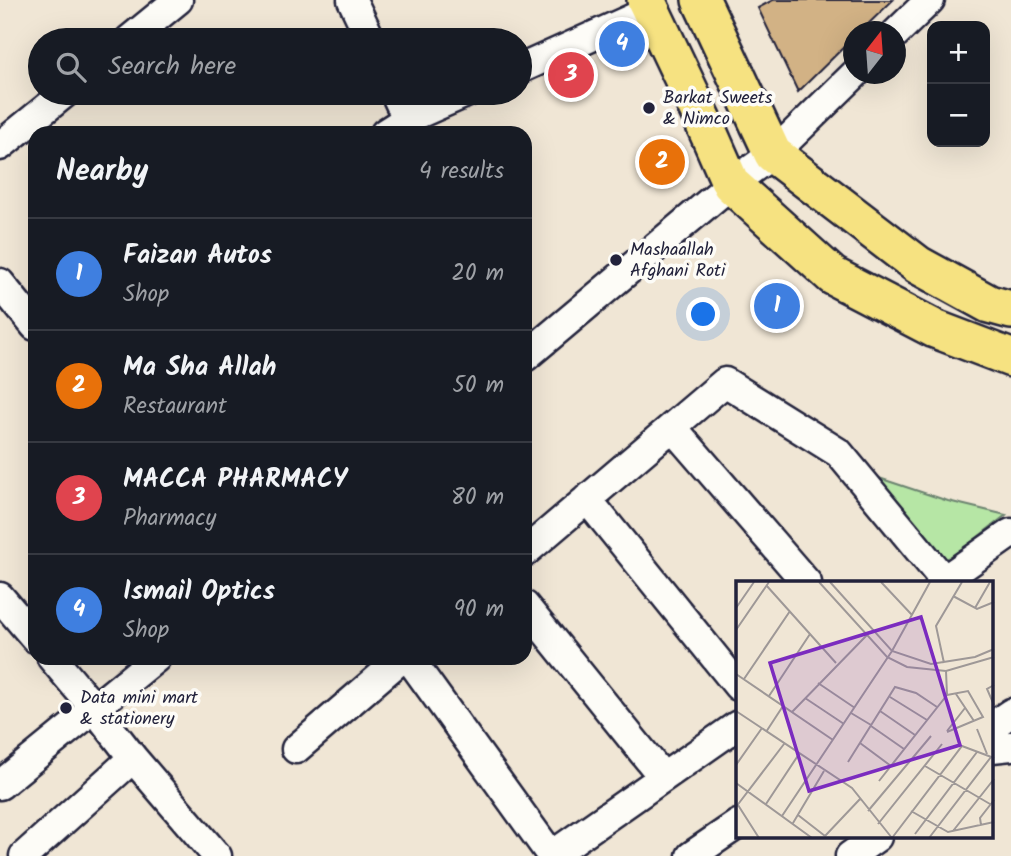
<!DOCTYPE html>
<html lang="en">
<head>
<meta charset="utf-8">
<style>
  :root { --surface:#171b24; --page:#20242c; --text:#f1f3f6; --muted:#9ea1a6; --line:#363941; --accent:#db2777 }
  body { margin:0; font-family:Kalam,sans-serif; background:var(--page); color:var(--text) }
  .controls { position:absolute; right:21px; top:21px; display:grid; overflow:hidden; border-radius:14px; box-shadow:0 7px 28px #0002 }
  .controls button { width:63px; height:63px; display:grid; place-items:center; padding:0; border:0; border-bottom:2px solid var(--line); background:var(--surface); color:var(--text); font:35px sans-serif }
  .compass { position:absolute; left:843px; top:21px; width:63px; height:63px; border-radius:50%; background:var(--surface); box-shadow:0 7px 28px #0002; rotate:17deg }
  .you { position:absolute; left:704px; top:315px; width:24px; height:24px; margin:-18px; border:5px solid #fff; border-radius:50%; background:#1a73e8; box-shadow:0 0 0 10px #1a73e833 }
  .badge { display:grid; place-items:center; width:46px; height:46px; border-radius:50%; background:var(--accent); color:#fff; font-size:23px; font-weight:700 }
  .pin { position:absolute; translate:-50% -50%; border:4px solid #fff; box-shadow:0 2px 7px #0006 }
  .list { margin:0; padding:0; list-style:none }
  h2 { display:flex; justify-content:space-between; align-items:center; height:91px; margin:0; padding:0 28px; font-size:30px }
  h2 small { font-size:23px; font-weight:400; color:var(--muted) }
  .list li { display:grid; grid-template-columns:46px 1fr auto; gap:21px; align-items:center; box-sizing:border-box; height:112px; padding:0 28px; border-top:2px solid var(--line) }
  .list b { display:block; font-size:26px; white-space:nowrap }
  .list p { margin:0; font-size:23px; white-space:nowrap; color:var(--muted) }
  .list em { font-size:23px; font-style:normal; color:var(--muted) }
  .icon { flex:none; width:38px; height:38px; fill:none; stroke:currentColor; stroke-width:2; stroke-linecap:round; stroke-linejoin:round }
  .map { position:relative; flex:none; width:1011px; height:856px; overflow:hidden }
  .search { position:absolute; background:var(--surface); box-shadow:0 7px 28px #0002; left:28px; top:28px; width:504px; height:77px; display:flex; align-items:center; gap:18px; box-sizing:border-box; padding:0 24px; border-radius:38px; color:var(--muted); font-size:26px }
  .panel { position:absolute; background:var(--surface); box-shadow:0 7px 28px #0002; left:28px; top:126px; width:504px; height:539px; border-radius:21px }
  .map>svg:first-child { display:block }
  .green { fill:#b6e6a5; stroke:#6c8470; stroke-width:2 }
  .building { fill:#d2b285; stroke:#22223b; stroke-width:2 }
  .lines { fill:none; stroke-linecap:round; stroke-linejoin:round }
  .minor-casing { stroke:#22223b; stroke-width:33 }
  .major-casing { stroke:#22223b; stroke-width:42 }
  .minor { stroke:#fdfcf7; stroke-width:28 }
  .major { stroke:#f6e281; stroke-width:37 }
  .poi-dot { fill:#22223b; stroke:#fdfcf7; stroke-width:2.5 }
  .labels { text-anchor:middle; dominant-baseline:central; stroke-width:7; stroke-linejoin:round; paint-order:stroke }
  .poi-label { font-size:18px; fill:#22223b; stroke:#fdfcf7; text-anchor:start }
  .inset-road { fill:none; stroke:#9e9897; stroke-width:2 }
  .view { fill:#7b2cbf; fill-opacity:0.15; stroke:#7b2cbf; stroke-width:3.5 }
  .inset-edge { fill:none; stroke:#22223b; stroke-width:3.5 }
</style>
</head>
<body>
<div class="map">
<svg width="1011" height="856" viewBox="0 0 1011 856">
  <rect width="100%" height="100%" fill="#f0e6d5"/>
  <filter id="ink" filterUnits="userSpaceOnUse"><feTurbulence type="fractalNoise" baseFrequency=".0143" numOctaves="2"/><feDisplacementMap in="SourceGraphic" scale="14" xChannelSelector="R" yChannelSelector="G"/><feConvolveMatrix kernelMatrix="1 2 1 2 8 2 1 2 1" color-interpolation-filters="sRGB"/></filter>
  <g filter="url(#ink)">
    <path class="green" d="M 867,474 L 948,501 L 1006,515 L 942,565 Z"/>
    <path class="building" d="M 773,0 L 893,0 L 860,32 L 853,32 L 853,38 L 798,92 L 758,8 Z"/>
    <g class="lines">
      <defs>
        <path id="minor" d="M 352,0 L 371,40
          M 895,34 L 930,0
          M 129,40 L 178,0
          M 520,69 L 651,10
          M 395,93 L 407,119
          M 385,133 L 407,119 L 466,93
          M 0,146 L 65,93
          M 0,283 L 35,326
          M 525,357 L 731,184 L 773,154 L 855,74
          M 672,427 L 807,583
          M 587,499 L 738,686
          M 525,552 L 725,382 L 839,453 L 944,580
          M 940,583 L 1011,533
          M 0,597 L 35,638
          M 525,606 L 663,777
          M 52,658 L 94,708 L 133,758 L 217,856
          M 409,658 L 551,855
          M 992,726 L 1011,713
          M 992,748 L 1011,746
          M 296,749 L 402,658
          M 0,785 L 156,658
          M 24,856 L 133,758
          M 551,856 L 738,725
          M 691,856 L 738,824
          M 850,856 L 877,837"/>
        <path id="major" d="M 646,0 L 702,118 L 731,184 L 833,276 L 935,329 L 1011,358
          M 701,0 L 773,154 L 918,265 L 989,304 L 1011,310"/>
      </defs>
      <use href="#minor" class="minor-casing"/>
      <use href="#major" class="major-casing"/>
      <use href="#minor" class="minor"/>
      <use href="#major" class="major"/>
    </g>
  </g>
  <g class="poi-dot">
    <circle cx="649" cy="108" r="7"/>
    <circle cx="616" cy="260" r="7"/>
    <circle cx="66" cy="708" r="7"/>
  </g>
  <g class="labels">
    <g class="poi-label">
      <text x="663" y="98">Barkat Sweets<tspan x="663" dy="21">&amp; Nimco</tspan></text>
      <text x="630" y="250">Mashaallah<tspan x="630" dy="21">Afghani Roti</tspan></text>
      <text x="80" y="698">Data mini mart<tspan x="80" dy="21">&amp; stationery</tspan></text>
    </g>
  </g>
  <g transform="translate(736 581)">
    <rect width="257" height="257" fill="#f0e6d5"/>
    <path class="inset-road" d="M 83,1 L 151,76 L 171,86 L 210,90 L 258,76M 94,1 L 156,70 L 195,83 L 239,76 L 258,68M 145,1 L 176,34M 30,4 L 100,82M 217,15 L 241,28 L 258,21M 0,27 L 18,1M 239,27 L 254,1M 0,49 L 33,1M 208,82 L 200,45 L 226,1M 0,93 L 97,159M 8,98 L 54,30M 82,102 L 119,127M 258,104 L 251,108 L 258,124M 220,113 L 238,140M 211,114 L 232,110 L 247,136 L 211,151M 33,115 L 74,53M 154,116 L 191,139M 69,117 L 108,143M 0,130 L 116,207 L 156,257M 144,130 L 179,154M 56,131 L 131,54M 115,132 L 135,144M 135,145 L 168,168M 241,148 L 251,173M 211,150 L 229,127M 30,151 L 47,125M 124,162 L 155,185M 112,181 L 159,106 L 180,112 L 201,126M 0,184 L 26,147M 189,185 L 254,223M 143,200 L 211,114 L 210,90M 0,202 L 76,257M 30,223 L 63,173M 2,224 L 23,257M 0,226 L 48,163M 132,230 L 195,155M 175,230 L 212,251 L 258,241M 62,234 L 89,255M 46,235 L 156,70 L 194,1M 57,242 L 88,190M 142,243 L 206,163M 245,244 L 244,237 L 258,219M 217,250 L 258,198M 179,253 L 241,171M 89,255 L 124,218M 156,257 L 226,165 L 258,177M 193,257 L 255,176"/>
    <path class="view" d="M 185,36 L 224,164 L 73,210 L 34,82 Z"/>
    <rect width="257" height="257" class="inset-edge"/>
  </g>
</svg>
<div class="controls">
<button>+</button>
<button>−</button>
</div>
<svg class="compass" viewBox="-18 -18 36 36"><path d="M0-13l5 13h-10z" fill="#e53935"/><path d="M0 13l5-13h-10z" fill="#9ea1a6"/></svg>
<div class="you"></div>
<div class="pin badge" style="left:777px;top:306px;background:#3f7fe0">1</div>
<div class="pin badge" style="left:662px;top:162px;background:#e8710a">2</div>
<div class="pin badge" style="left:571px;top:75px;background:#e0444e">3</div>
<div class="pin badge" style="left:622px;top:44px;background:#3f7fe0">4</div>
<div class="search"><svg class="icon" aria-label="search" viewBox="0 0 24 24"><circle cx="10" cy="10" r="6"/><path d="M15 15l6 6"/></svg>Search here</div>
<section class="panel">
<h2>Nearby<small>4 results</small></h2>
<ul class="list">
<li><span class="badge" style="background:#3f7fe0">1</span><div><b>Faizan Autos</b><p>Shop</p></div><em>20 m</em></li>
<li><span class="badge" style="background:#e8710a">2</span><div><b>Ma Sha Allah</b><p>Restaurant</p></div><em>50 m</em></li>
<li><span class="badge" style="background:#e0444e">3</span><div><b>MACCA PHARMACY</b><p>Pharmacy</p></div><em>80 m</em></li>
<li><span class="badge" style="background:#3f7fe0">4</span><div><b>Ismail Optics</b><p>Shop</p></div><em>90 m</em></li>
</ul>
</section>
</div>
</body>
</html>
